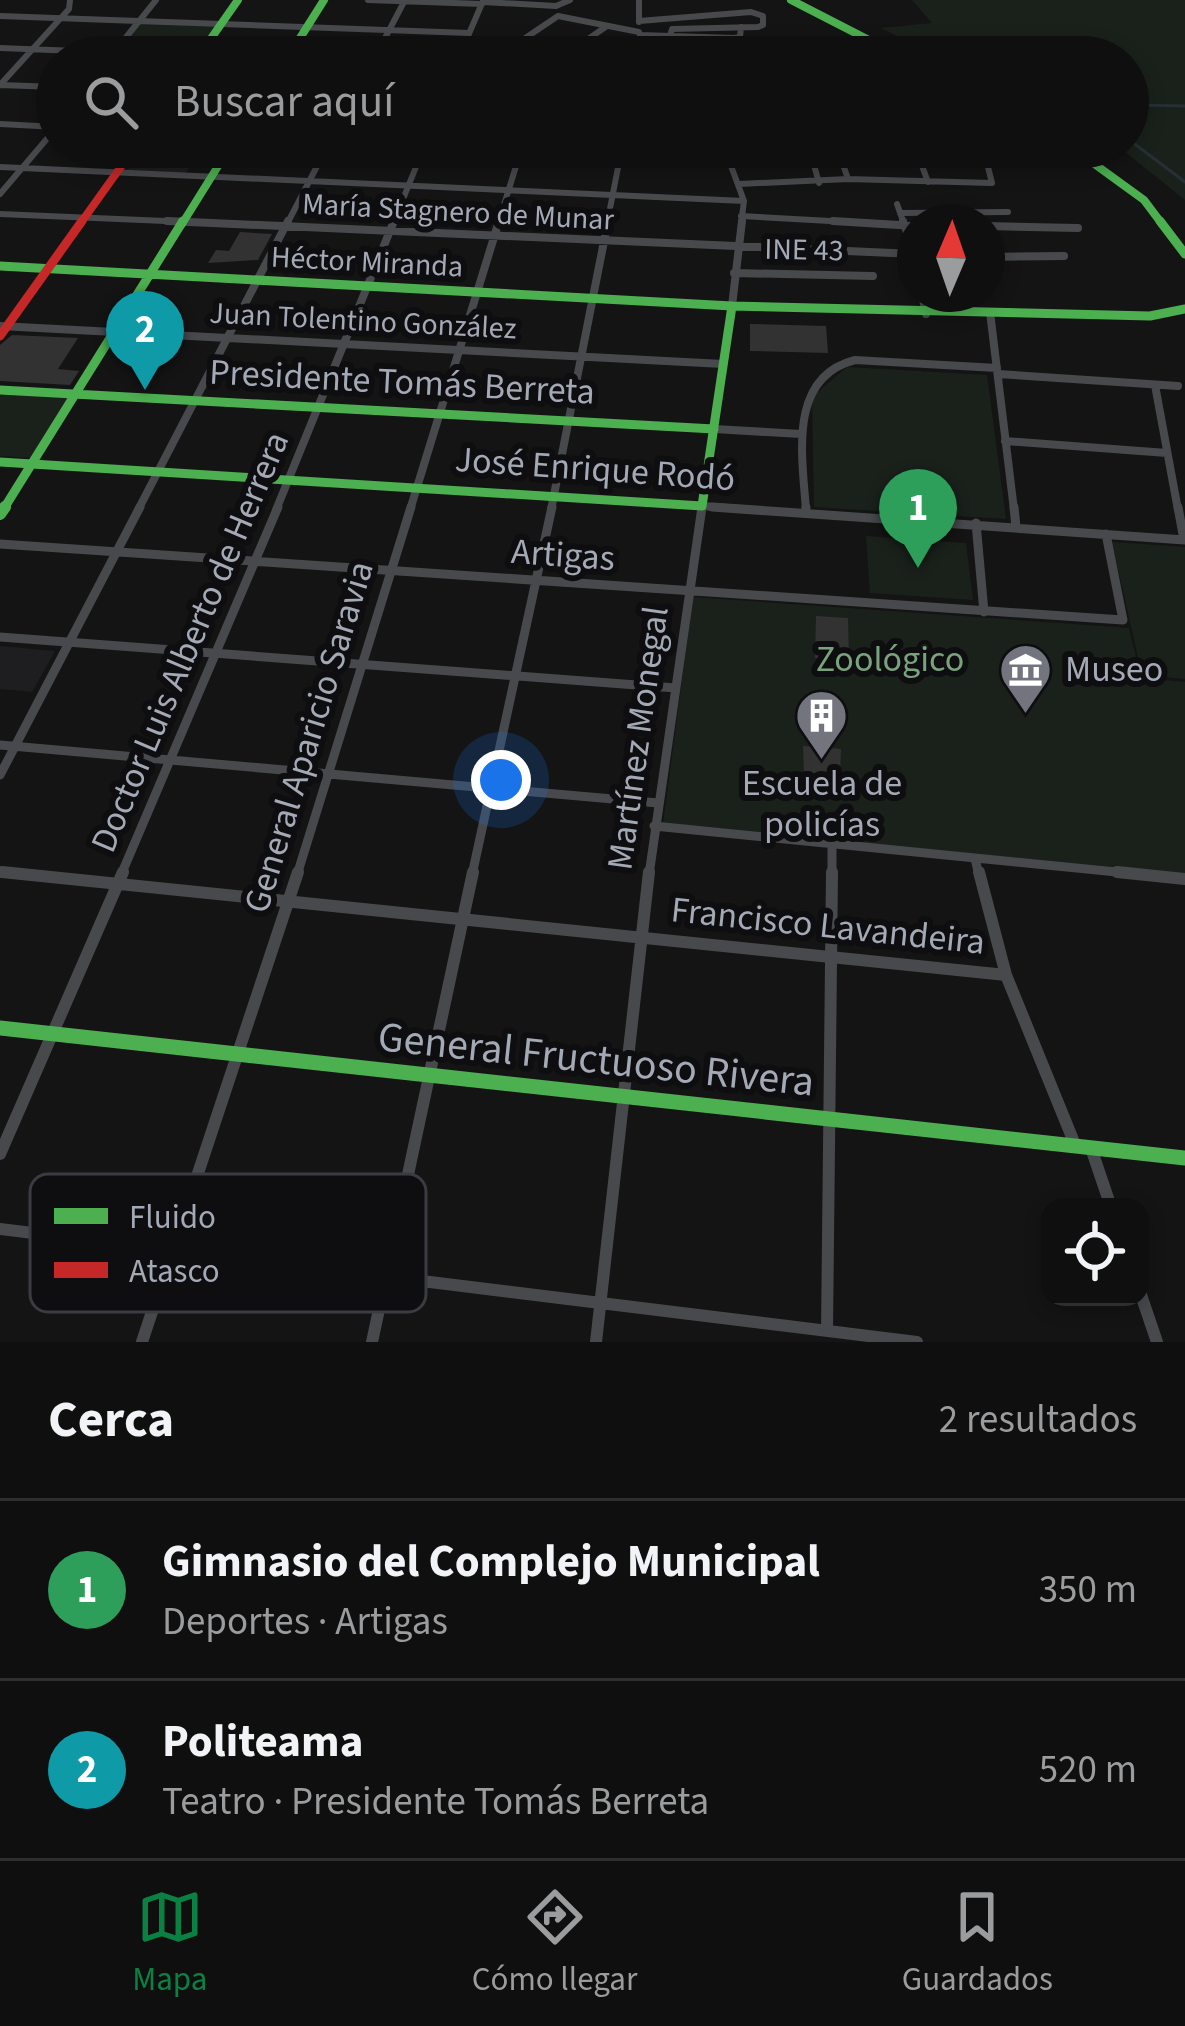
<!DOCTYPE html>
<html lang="es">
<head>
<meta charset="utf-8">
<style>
  :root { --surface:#0f0f0f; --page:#181818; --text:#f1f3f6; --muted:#9b9c9e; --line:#2f2f2f; --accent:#0b8043 }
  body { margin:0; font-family:"Source Sans 3",sans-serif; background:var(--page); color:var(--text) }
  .controls { position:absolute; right:36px; bottom:36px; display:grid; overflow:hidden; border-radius:24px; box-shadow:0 6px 18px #0003 }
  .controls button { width:108px; height:108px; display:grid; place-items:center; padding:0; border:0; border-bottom:3px solid var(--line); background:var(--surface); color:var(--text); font:60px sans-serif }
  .compass { position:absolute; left:897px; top:204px; width:108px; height:108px; border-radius:50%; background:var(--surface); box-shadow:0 6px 18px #0003; rotate:2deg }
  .you { position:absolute; left:501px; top:780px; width:42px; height:42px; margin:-30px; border:9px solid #fff; border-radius:50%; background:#1a73e8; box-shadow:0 0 0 18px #1a73e833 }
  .badge { display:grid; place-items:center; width:78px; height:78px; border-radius:50%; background:var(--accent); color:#fff; font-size:39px; font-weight:700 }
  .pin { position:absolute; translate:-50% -99px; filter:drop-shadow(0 3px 6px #0008) }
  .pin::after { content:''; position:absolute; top:63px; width:42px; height:36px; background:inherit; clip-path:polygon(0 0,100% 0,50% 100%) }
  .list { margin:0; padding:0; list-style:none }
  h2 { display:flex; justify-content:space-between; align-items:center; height:156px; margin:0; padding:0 48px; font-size:51px }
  h2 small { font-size:39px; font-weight:400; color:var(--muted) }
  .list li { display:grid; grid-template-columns:78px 1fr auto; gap:36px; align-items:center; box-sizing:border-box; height:180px; padding:0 48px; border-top:3px solid var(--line) }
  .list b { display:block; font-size:45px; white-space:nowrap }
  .list p { margin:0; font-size:39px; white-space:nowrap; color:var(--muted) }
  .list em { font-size:39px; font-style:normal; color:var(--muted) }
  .icon { flex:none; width:66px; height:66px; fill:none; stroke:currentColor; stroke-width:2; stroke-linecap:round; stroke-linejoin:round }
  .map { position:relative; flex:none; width:1185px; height:1342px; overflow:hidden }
  .search { position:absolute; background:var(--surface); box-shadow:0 6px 18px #0003; left:36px; right:36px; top:36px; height:132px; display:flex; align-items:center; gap:30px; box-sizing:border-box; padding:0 42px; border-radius:66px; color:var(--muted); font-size:45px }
  .sheet { height:516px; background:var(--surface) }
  nav { display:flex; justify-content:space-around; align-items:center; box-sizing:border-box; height:168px; border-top:3px solid var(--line); background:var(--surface); font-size:33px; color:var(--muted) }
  nav a { display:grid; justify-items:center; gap:6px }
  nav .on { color:var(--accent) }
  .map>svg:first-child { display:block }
  .built { fill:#1e1e20 }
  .green { fill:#1a211b }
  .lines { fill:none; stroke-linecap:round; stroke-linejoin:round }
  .stream { stroke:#272f36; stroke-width:3 }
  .building { fill:#323233 }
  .street-far3 { stroke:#48494d; stroke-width:6 }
  .street-far2 { stroke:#48494d; stroke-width:8 }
  .street-far1 { stroke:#48494d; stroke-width:9 }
  .street { stroke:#48494d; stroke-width:12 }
  .fast-far3 { stroke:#4caf50; stroke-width:8 }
  .fast-far2 { stroke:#4caf50; stroke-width:9 }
  .fast-far1 { stroke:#4caf50; stroke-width:12 }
  .fast { stroke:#4caf50; stroke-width:15 }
  .jam-far1 { stroke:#c62828; stroke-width:8 }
  .jam { stroke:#c62828; stroke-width:9 }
  .labels { text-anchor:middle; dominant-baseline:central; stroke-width:12; stroke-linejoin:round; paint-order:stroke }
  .far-street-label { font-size:30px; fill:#a4a9b6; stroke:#0e0e10 }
  .street-label { font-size:36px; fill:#a4a9b6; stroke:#0e0e10 }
  .park-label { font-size:36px; fill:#7aa27d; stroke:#0e0e10 }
  .poi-label { font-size:36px; fill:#a4a9b6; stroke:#0e0e10; text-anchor:start }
  .near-street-label { font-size:42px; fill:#a4a9b6; stroke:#0e0e10 }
  .key { fill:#0e0e10; stroke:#3b3c42; stroke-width:3 }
  .key-label { font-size:33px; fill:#a4a9b6 }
</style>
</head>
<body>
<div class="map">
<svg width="1185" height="1342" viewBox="0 0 1185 1342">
  <rect width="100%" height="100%" fill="#141414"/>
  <path class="built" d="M 140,147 L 225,147 L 221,154 L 198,154 L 186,173 L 127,170 Z
    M 0,646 L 55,651 L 32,692 L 0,689 Z"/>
  <path class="green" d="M 912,0 L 1185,0 L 1185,200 L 1119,147 L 1128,147 L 1128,57 L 939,57 L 881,28 L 932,23 Z
    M 141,22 L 217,25 L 196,55 L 117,52 Z
    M 847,367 L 987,375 L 1006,519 L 814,507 L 812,397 Z
    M 0,393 L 69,397 L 31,458 L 0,456 Z
    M 866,536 L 966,543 L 973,600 L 870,593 Z
    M 1112,542 L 1185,547 L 1185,679 L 1142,675 Z
    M 693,597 L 1129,628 L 1141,678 L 1185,682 L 1185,874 L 663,824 Z"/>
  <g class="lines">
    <path class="stream" d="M 1128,105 L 1185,106
      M 1128,139 L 1185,182"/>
  </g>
  <path class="building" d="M 240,232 L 272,234 L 258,260 L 208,263 L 216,250 L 229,251 Z
    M 750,324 L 826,326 L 828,353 L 750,351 Z
    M 12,335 L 78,338 L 58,369 L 79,371 L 70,385 L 0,381 L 0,345 Z
    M 816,616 L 848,618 L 849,660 L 815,658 Z
    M 803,746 L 841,749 L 840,776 L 804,773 Z"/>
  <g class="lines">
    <path class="street-far3" d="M 368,0 L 482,4
      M 639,0 L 639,22
      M 483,2 L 556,6 L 570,0
      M 0,16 L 469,33
      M 639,21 L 751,12 L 763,16 L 763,25 L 758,27 L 672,29 L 670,36
      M 640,35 L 734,38 L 740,37 L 741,27
      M 0,48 L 231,57
      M 644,51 L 737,54 L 746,50
      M 111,56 L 156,0
      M 375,57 L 405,0
      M 459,57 L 483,1
      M 497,57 L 558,16 L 639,32
      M 562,57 L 607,26
      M 0,85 L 69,9 L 70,0
      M 0,85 L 57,87
      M 0,124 L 57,127
      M 520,147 L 919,161
      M 724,147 L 744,201 L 741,224
      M 809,147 L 819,183
      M 837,147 L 848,179
      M 915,147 L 928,182
      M 0,167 L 744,201
      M 739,184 L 848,179 L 992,183 L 983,147
      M 0,194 L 57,127
      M 897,204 L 904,224
      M 900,213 L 1008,212
      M 0,214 L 236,224
      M 741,216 L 885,224
      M 287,224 L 327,147
      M 393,224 L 424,147
      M 498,224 L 522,147
      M 607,224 L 622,147"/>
    <path class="street-far2" d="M 167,221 L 915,254
      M 833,221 L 915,226
      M 903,221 L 915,255
      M 987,226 L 1078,228
      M 987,257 L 1064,256
      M 734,273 L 873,276
      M 922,294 L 926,314
      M 732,306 L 742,221
      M 990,312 L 1014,510
      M 0,326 L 723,364
      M 998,374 L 1178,386
      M 1155,385 L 1178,510
      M 714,429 L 801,434
      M 1005,441 L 1167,453
      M 138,510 L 288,221
      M 276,510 L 394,221
      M 410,510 L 499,221
      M 551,510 L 608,221
      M 701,510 L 702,506 L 754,510
      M 806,510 C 802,455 788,377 855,360 L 997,368"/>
    <path class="street-far1" d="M 712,507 L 1185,540
      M 806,507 L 806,513
      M 1014,507 L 1016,527
      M 1178,507 L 1184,540
      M 976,523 L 984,612
      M 0,544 L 1123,620 L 1106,534
      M 0,637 L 676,688
      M 0,745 L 658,803
      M 0,775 L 140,507
      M 654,826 L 1147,875
      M 975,859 L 979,875
      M 0,872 L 32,875
      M 121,875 L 278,507
      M 297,875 L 411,507
      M 472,875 L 552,507
      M 649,875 L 702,507
      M 832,875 L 832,844"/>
    <path class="street" d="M 2,872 L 1006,975
      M 979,872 L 1006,975 L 1076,1147
      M 1117,872 L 1185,879
      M 1091,1148 L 1111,1207
      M 0,1154 L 123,872
      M 0,1229 L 917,1342
      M 1140,1292 L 1157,1342
      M 827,1331 L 832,872
      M 142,1342 L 298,872
      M 372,1342 L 473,872
      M 596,1342 L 649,872"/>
    <path class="fast-far3" d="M 791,0 L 902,57
      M 198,57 L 238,0
      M 288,57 L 324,0
      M 1071,147 L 1144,200 L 1162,224
      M 182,224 L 230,147"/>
    <path class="fast-far2" d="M 1160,221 L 1185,254
      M 0,266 L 732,306 L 1150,316 L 1185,309
      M 0,390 L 714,429
      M 0,462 L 702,506 L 732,306
      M 3,510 L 183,221"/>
    <path class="fast-far1" d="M 0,514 L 5,507"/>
    <path class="fast" d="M 0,1028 L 1185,1158"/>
    <path class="jam-far1" d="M 80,224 L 135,147"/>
    <path class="jam" d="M 0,336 L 82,221"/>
  </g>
  <defs>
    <symbol id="museum-pin" viewBox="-11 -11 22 30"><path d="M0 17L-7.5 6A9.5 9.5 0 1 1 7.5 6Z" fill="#72757d" stroke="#0e0e10"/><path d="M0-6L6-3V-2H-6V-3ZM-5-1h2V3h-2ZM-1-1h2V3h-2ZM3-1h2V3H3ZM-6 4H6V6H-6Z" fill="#fff"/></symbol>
    <symbol id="building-pin" viewBox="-11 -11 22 30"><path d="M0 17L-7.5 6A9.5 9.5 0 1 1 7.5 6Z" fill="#72757d" stroke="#0e0e10"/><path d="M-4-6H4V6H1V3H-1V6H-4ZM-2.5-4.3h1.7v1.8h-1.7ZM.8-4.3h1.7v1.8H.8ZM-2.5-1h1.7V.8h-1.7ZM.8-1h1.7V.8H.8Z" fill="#fff"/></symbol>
  </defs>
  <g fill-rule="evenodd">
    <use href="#museum-pin" x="996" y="640" width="59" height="81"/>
    <use href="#building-pin" x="792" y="686" width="59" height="81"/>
  </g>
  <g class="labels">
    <g class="far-street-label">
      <text transform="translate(458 212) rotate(3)">María Stagnero de Munar</text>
      <text transform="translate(804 250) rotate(1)">INE 43</text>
      <text transform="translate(367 262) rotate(3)">Héctor Miranda</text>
      <text transform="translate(363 321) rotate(3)">Juan Tolentino González</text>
    </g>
    <g class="street-label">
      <text transform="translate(402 382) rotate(3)">Presidente Tomás Berreta</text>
      <text transform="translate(595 469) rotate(4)">José Enrique Rodó</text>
      <text transform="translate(563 555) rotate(4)">Artigas</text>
      <text transform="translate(190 642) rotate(-67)">Doctor Luis Alberto de Herrera</text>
      <text transform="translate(309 737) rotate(-73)">General Aparicio Saravia</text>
      <text transform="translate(638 738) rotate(-82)">Martínez Monegal</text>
      <text transform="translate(828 926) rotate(6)">Francisco Lavandeira</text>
    </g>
    <g class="park-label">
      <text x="890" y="659">Zoológico</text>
    </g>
    <g class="poi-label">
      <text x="1065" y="669">Museo</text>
      <text x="822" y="783" text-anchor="middle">Escuela de<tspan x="822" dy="41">policías</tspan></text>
    </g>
    <g class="near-street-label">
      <text transform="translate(596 1060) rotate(6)">General Fructuoso Rivera</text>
    </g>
  </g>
  <rect x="30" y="1174" width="396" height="138" rx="18" class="key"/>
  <rect x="54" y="1208" width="54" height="16" fill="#4caf50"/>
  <rect x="54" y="1262" width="54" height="16" fill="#c62828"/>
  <g class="key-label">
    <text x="129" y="1228">Fluido</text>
    <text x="129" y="1282">Atasco</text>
  </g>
</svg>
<div class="controls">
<button><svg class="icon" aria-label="locate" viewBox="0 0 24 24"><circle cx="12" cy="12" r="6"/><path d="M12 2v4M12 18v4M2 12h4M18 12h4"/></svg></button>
</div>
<svg class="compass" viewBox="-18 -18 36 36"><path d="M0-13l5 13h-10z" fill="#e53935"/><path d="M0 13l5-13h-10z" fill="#9b9c9e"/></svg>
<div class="you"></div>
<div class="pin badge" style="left:918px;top:568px;background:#2e9e5b">1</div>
<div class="pin badge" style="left:145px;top:390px;background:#0f9aa8">2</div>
<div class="search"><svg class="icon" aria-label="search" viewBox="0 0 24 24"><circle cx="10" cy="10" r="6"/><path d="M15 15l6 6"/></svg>Buscar aquí</div>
</div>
<section class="sheet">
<h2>Cerca<small>2 resultados</small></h2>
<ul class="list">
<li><span class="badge" style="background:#2e9e5b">1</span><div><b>Gimnasio del Complejo Municipal</b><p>Deportes · Artigas</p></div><em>350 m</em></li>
<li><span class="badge" style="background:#0f9aa8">2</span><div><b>Politeama</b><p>Teatro · Presidente Tomás Berreta</p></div><em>520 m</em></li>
</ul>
</section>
<nav>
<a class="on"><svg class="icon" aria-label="map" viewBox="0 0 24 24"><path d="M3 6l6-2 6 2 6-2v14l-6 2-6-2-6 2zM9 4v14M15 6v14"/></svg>Mapa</a>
<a><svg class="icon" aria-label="directions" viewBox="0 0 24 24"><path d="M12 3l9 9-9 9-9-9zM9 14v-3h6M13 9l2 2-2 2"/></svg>Cómo llegar</a>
<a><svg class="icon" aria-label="saved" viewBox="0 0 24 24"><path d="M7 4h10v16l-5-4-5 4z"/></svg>Guardados</a>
</nav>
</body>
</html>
